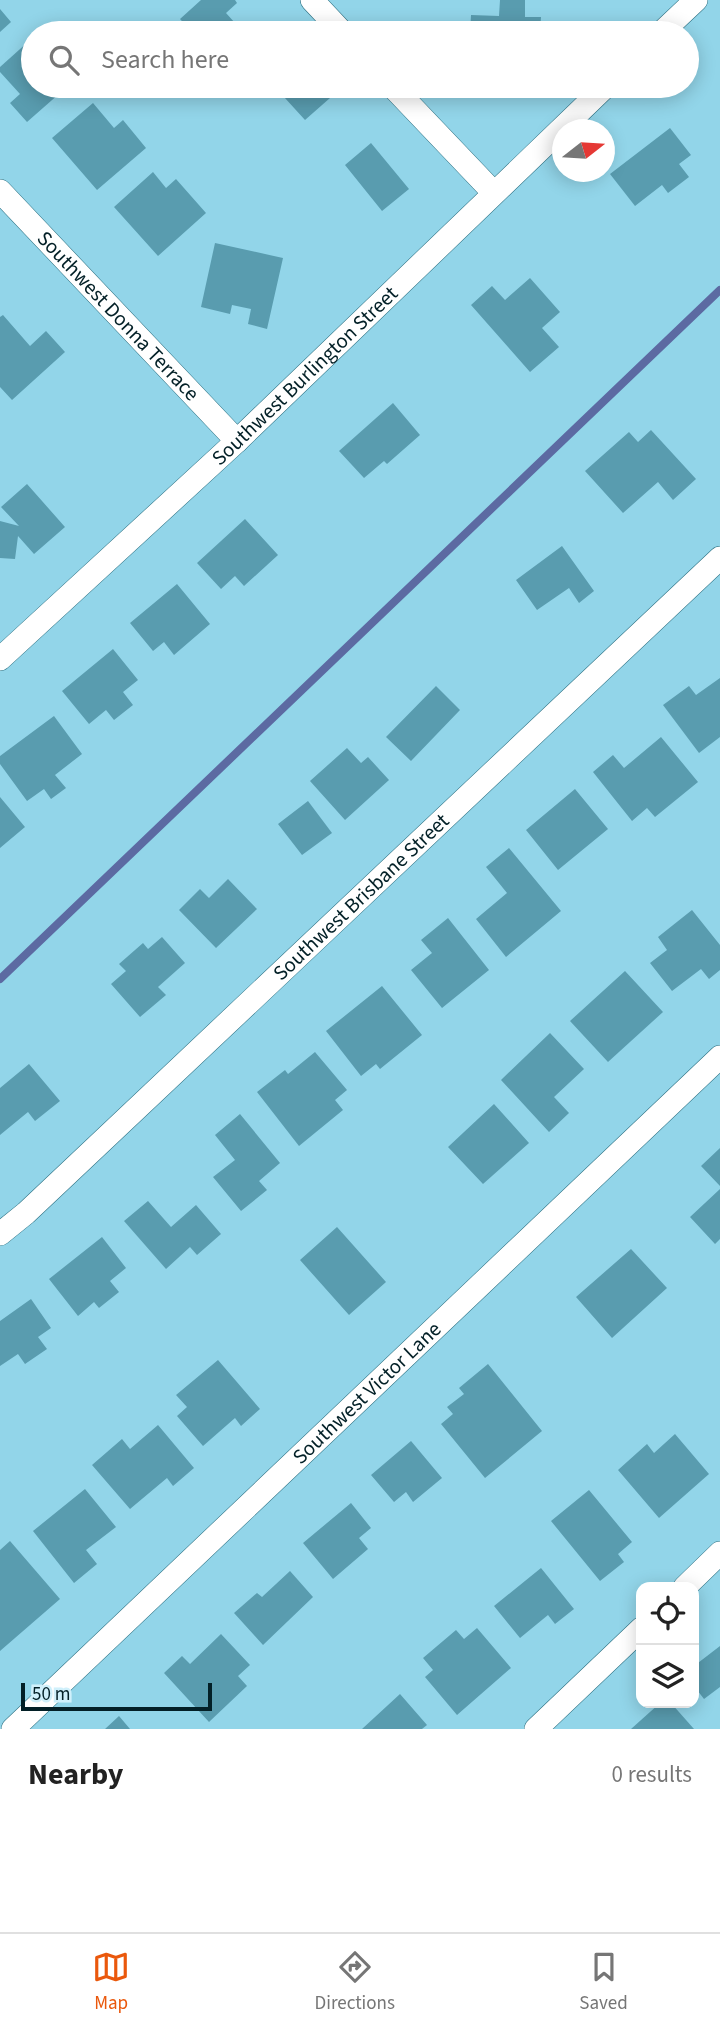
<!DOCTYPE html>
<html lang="en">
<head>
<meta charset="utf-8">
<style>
  :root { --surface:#fff; --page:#f6f6f6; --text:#222; --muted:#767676; --line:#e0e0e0; --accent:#ea580c }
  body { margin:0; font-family:"Source Sans 3",sans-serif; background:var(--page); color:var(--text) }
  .controls { position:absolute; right:21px; bottom:21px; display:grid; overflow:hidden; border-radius:14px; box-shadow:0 4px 18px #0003 }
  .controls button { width:63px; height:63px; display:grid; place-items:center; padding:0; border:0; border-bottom:2px solid var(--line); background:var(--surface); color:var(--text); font:35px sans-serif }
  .compass { position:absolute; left:552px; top:119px; width:63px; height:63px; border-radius:50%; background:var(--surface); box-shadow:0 4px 18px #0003; rotate:73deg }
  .scale { position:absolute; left:21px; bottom:18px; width:191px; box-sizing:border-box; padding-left:7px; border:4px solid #032027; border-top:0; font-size:19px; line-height:24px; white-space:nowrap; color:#032027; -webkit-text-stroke:5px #d0f0fb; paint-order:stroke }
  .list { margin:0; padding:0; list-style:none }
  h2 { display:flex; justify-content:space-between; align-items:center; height:91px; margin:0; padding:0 28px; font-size:30px }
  h2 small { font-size:23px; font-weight:400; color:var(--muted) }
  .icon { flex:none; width:38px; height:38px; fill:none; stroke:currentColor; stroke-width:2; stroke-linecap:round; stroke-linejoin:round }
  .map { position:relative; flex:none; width:720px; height:1729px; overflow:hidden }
  .search { position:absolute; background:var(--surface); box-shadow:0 4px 18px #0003; left:21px; right:21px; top:21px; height:77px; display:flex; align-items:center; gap:18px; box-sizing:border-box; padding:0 24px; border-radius:38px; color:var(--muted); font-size:26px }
  .sheet { height:203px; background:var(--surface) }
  nav { display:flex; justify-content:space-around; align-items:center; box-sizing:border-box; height:98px; border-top:2px solid var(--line); background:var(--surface); font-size:19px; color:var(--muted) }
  nav a { display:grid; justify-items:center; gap:4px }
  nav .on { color:var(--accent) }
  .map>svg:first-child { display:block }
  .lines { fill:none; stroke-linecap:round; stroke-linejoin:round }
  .stream { stroke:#5c6aa2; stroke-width:8 }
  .building { fill:#599caf }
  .street-casing { stroke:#2a6f81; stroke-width:24 }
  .street { stroke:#fff; stroke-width:23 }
  .labels { text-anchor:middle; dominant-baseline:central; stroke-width:6; stroke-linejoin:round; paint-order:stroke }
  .street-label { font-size:21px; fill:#032027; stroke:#d0f0fb }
</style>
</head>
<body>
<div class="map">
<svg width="720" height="1729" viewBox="0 0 720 1729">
  <rect width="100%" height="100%" fill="#92d5e9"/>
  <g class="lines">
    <path class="stream" d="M 0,979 L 720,290"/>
  </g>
  <path class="building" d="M 201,0 L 235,0 L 237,3 L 226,13 L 244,33 L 193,33 L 180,19 Z
    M 500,0 L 525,0 L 525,17 L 541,17 L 540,33 L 470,33 L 471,15 L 499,16 Z
    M 0,9 L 11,22 L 0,32 Z
    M 29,41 L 33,45 L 33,86 L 68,86 L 27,122 L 10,103 L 20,94 L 0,72 L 0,67 Z
    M 274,86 L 319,86 L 330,98 L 305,120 Z
    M 93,103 L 114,128 L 123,120 L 146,148 L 97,190 L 52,138 Z
    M 670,128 L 691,155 L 679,164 L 689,177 L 668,193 L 662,185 L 635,206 L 610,174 Z
    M 371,143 L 409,189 L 382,211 L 345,165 Z
    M 153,172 L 166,188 L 176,179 L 206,213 L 158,256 L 114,207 Z
    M 215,243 L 283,258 L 267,329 L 248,324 L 251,309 L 232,305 L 230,314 L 201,307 Z
    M 530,278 L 560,312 L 542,328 L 559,347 L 530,372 L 471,305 L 492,286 L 505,300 Z
    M 3,315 L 30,346 L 46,331 L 65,352 L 12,400 L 0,387 L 0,317 Z
    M 393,403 L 420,435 L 387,464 L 384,461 L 364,478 L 339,451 Z
    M 651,430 L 696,479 L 673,500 L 658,482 L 623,513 L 585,471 L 629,432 L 638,442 Z
    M 27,484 L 65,527 L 34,554 L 18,536 L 15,559 L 0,558 L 0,521 L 19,526 L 1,507 Z
    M 245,519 L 278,555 L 244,586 L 235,576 L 221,589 L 197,563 Z
    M 562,546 L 594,591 L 579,603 L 569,588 L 537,610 L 516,580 Z
    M 177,584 L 210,624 L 174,655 L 164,642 L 153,651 L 130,623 Z
    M 113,649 L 138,680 L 123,692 L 133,705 L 114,720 L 106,710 L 89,724 L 62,691 Z
    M 720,678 L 720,737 L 699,753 L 663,705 L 689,686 L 696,695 Z
    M 436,686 L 460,710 L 411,761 L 386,737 Z
    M 54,716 L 82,754 L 55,775 L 66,788 L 51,799 L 44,789 L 27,801 L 0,764 L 0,756 Z
    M 661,737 L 698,782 L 655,817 L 647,808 L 632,821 L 593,772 L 613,755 L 624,768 Z
    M 347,748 L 361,763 L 368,757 L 389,780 L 345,820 L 310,781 Z
    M 575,789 L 608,829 L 558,870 L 526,830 Z
    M 0,797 L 25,827 L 0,848 Z
    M 308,801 L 332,833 L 302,855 L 278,824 Z
    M 509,848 L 561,911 L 506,957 L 476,919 L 507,893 L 486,867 Z
    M 228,879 L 257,909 L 216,948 L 179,910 L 200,889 L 209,898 Z
    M 692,910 L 720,945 L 720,970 L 709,979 L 701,969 L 672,991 L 650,963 L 667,950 L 658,937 Z
    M 448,918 L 489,970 L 442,1008 L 411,970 L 432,953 L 421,940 Z
    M 162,937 L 185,963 L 158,987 L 166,995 L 140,1017 L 111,984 L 126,971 L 119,964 L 143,943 L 148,949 Z
    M 625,971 L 663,1012 L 608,1062 L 570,1021 Z
    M 382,986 L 422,1035 L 380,1069 L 376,1064 L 361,1076 L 326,1031 Z
    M 550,1033 L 584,1069 L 554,1097 L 569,1113 L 549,1132 L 501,1080 Z
    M 315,1052 L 347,1090 L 335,1100 L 343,1110 L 299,1146 L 257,1092 L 285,1070 L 288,1074 Z
    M 29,1064 L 60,1101 L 35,1121 L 28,1112 L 0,1135 L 0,1088 Z
    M 494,1104 L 529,1143 L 483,1184 L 448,1147 Z
    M 240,1114 L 280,1163 L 259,1181 L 267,1190 L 241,1211 L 213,1177 L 235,1160 L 215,1135 Z
    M 720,1148 L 720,1186 L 701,1166 Z
    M 720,1189 L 720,1239 L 715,1244 L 690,1217 Z
    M 148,1201 L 171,1227 L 196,1205 L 221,1234 L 197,1255 L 190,1247 L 166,1269 L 124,1221 Z
    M 337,1227 L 386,1282 L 349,1315 L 300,1260 Z
    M 102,1237 L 126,1268 L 110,1281 L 119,1292 L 99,1308 L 94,1302 L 78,1316 L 49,1279 Z
    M 631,1249 L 667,1288 L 612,1338 L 576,1297 Z
    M 31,1299 L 51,1328 L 38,1337 L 47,1349 L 25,1364 L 18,1354 L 0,1366 L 0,1321 Z
    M 218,1360 L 260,1409 L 241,1426 L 235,1418 L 203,1446 L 177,1416 L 187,1407 L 176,1395 Z
    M 488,1364 L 542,1431 L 485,1478 L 441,1424 L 453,1414 L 447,1407 L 464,1394 L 459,1388 Z
    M 158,1425 L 194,1468 L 173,1486 L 167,1478 L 130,1509 L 92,1465 L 122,1439 L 130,1449 Z
    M 675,1434 L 709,1474 L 659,1518 L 618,1470 L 647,1444 L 654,1453 Z
    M 411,1441 L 442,1478 L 413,1502 L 406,1492 L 394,1502 L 371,1475 Z
    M 85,1489 L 116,1527 L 86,1550 L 97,1564 L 74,1583 L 33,1531 Z
    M 589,1490 L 632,1542 L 618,1554 L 624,1562 L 600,1581 L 551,1521 Z
    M 351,1503 L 371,1528 L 359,1538 L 368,1549 L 333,1579 L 303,1543 Z
    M 10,1541 L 60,1599 L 0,1651 L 0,1550 Z
    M 541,1568 L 574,1609 L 555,1624 L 548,1615 L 520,1638 L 494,1606 Z
    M 290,1571 L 313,1597 L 263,1645 L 234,1613 L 257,1593 L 262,1597 Z
    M 477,1628 L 511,1668 L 457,1715 L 425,1677 L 433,1670 L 423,1658 L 456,1630 L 464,1639 Z
    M 221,1634 L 250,1665 L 238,1676 L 247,1686 L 209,1722 L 164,1673 L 182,1656 L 190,1664 Z
    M 720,1646 L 720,1687 L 704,1699 L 694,1686 L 694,1666 Z
    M 400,1694 L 427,1725 L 422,1729 L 362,1729 Z
    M 660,1703 L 671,1703 L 694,1729 L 631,1729 Z
    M 119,1716 L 130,1729 L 105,1729 Z"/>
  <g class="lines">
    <defs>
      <g id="street">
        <path d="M 312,0 L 343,33"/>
        <path d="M 661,33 L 696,0"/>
        <path d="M 392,86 L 493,192"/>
        <path id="s1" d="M 0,191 L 237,441"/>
        <path id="s2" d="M 0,659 L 237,441 L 606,86"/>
        <path id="s3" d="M 0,1234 L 26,1213 L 720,558"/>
        <path d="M 685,1587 L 720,1553"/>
        <path id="s4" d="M 13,1729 L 720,1057"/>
        <path d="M 536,1729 L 641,1629"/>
      </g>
    </defs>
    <use href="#street" class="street-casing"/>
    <use href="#street" class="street"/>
  </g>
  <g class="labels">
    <g class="street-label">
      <text stroke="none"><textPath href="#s1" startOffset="172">Southwest Donna Terrace</textPath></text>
      <text stroke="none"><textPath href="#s2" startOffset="416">Southwest Burlington Street</textPath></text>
      <text stroke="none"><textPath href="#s3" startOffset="494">Southwest Brisbane Street</textPath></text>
      <text stroke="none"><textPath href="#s4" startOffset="488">Southwest Victor Lane</textPath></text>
    </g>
  </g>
</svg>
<div class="controls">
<button><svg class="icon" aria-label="locate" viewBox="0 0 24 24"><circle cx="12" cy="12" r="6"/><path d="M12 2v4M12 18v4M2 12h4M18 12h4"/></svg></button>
<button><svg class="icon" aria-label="layers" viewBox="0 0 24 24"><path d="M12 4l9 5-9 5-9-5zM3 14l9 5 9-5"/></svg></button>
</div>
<svg class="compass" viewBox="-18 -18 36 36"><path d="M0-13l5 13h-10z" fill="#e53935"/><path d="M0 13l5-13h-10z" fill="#767676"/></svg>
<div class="scale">50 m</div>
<div class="search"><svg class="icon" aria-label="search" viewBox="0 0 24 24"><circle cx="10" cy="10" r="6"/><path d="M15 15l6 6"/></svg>Search here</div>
</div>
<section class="sheet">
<h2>Nearby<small>0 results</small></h2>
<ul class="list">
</ul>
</section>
<nav>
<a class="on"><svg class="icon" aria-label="map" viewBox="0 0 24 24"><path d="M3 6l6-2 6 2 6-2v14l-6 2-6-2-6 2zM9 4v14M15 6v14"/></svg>Map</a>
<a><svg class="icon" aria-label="directions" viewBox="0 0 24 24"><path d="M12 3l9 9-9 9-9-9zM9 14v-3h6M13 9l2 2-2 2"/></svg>Directions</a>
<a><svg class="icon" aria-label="saved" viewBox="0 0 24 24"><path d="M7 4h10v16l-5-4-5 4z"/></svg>Saved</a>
</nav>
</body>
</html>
